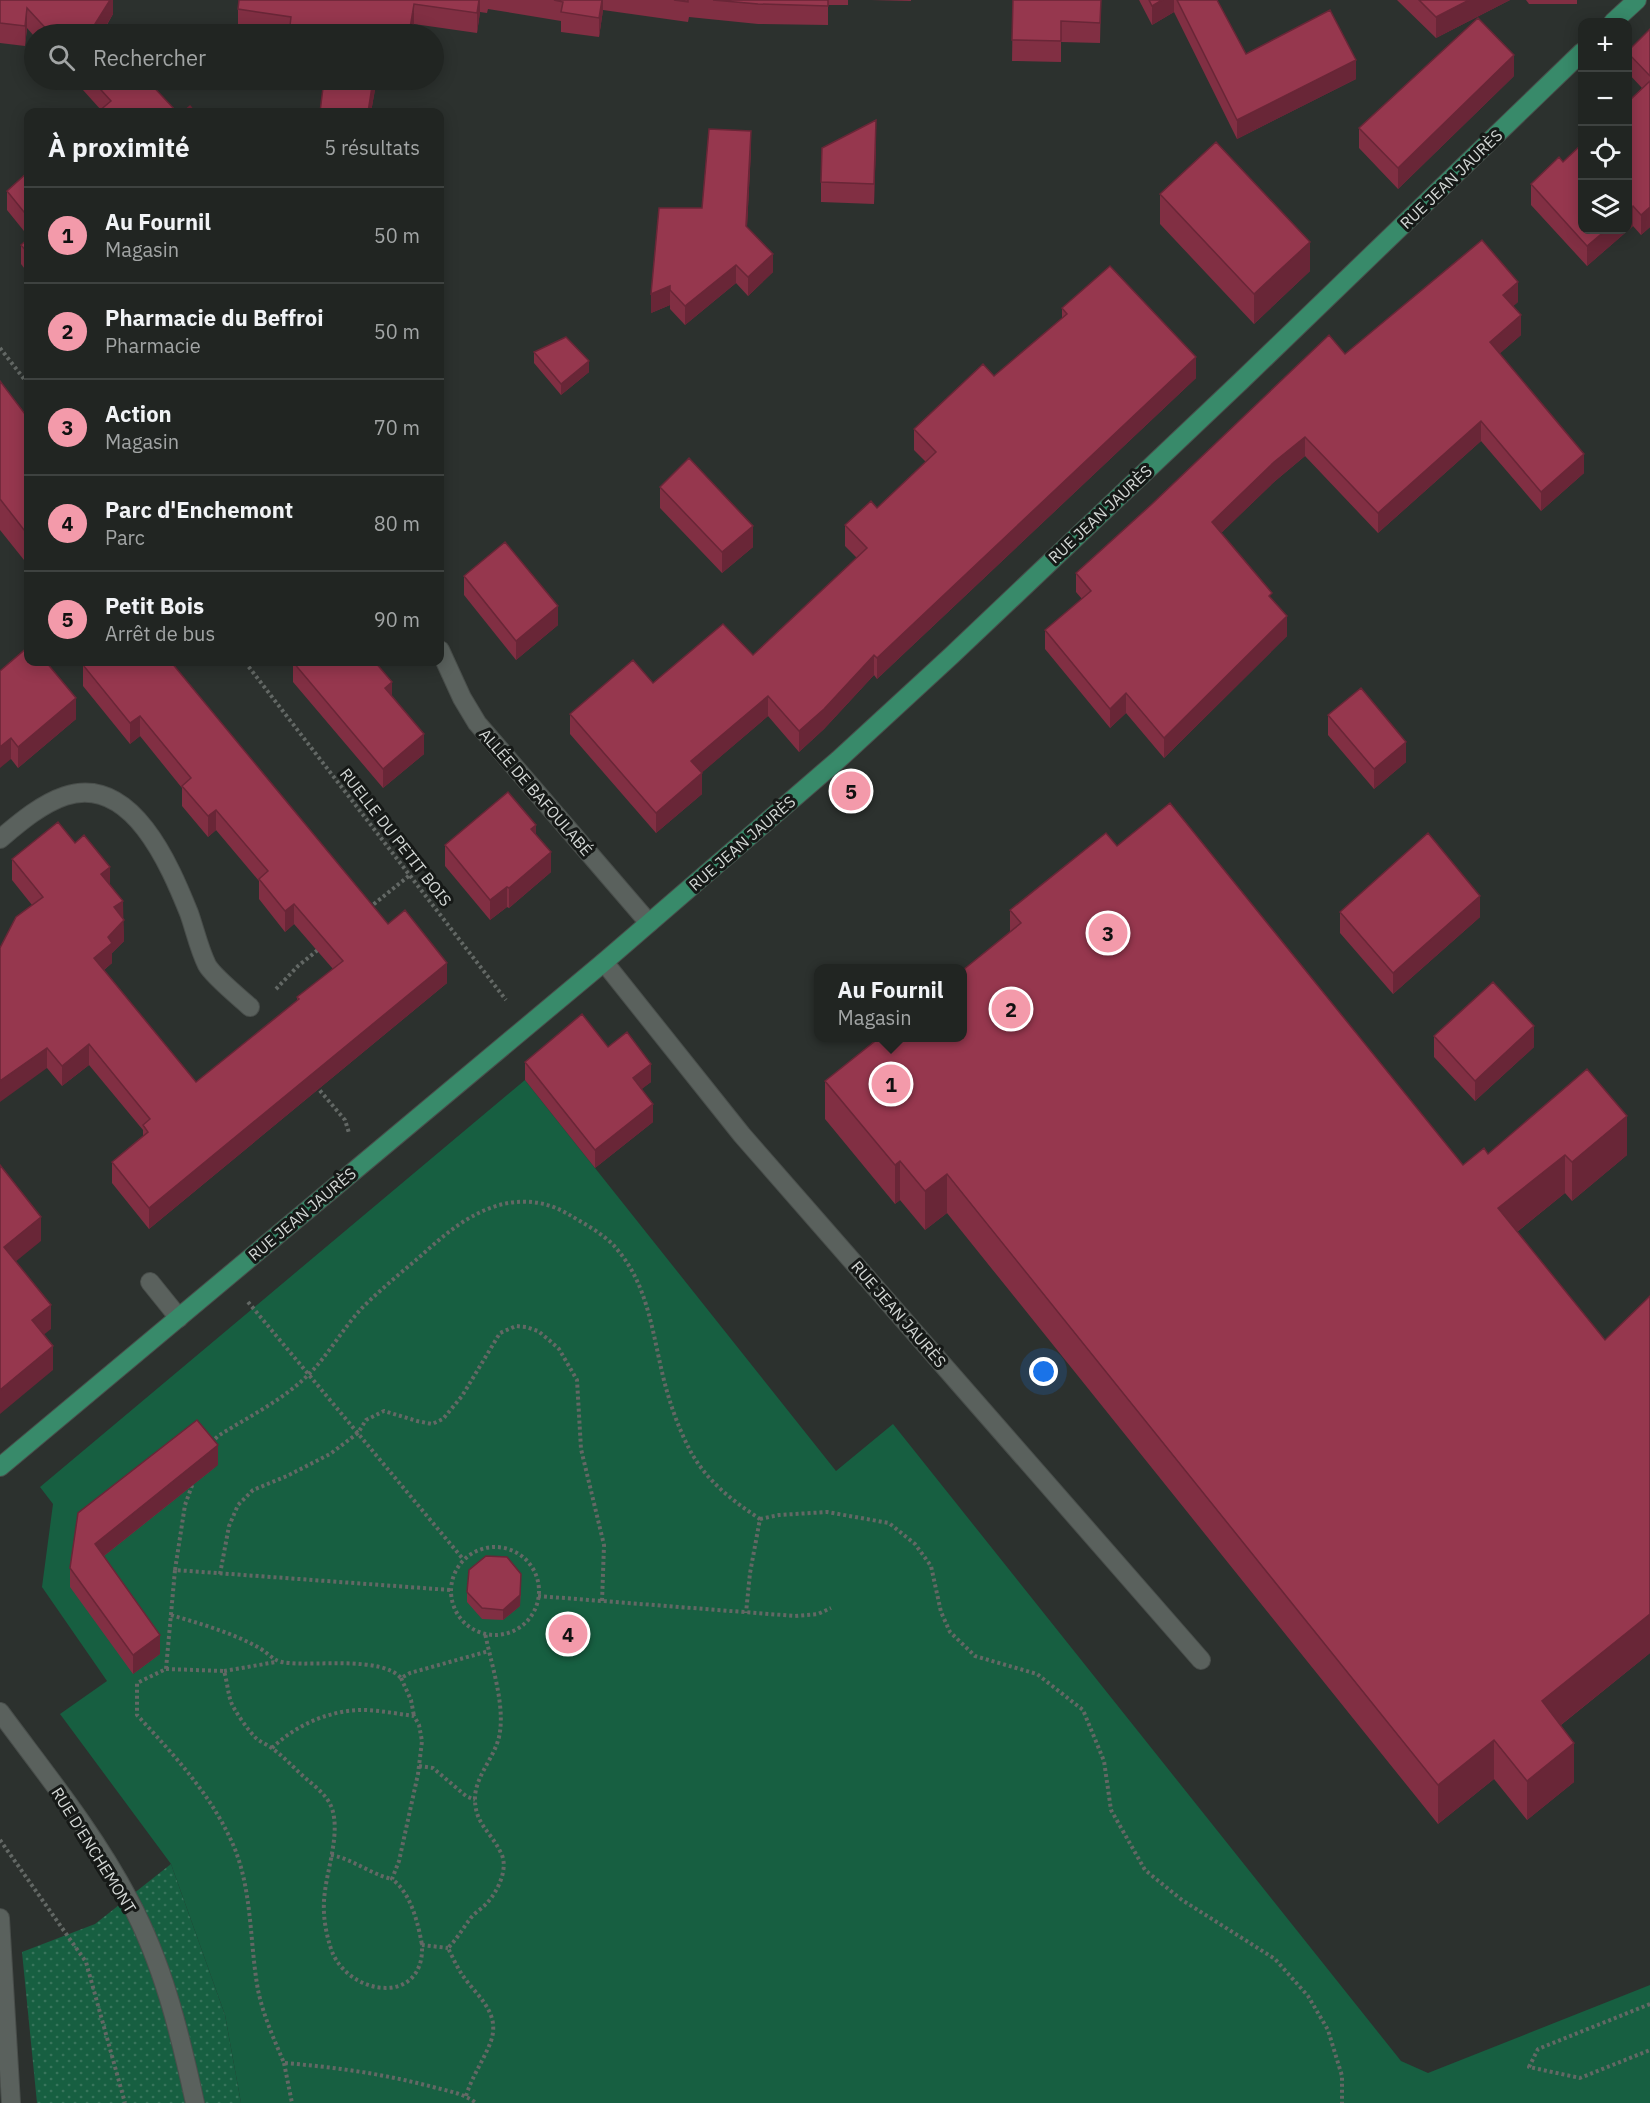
<!DOCTYPE html>
<html lang="fr">
<head>
<meta charset="utf-8">
<style>
  :root { --surface:#212522; --page:#292d2a; --text:#f1f3f6; --muted:#a2a5a5; --line:#3e4240; --accent:#f39aaa }
  body { margin:0; font-family:"IBM Plex Sans",sans-serif; background:var(--page); color:var(--text) }
  .controls { position:absolute; right:18px; top:18px; display:grid; overflow:hidden; border-radius:12px; box-shadow:0 3px 15px #0003 }
  .controls button { width:54px; height:54px; display:grid; place-items:center; padding:0; border:0; border-bottom:2px solid var(--line); background:var(--surface); color:var(--text); font:30px sans-serif }
  .you { position:absolute; left:1044px; top:1372px; width:21px; height:21px; margin:-15px; border:4px solid #fff; border-radius:50%; background:#1a73e8; box-shadow:0 0 0 9px #1a73e833 }
  .badge { display:grid; place-items:center; width:39px; height:39px; border-radius:50%; background:var(--accent); color:#111; font-size:20px; font-weight:700 }
  .pin { position:absolute; translate:-50% -50%; border:3px solid #fff; box-shadow:0 2px 6px #0006 }
  .popup { position:absolute; left:814px; top:964px; width:153px; height:78px; box-sizing:border-box; display:grid; place-content:center; border-radius:12px; background:var(--surface); filter:drop-shadow(0 2px 4px #0005); font-size:20px; white-space:nowrap; color:var(--muted) }
  .popup b { font-size:22px; color:var(--text) }
  .popup::after { content:''; position:absolute; left:50%; top:100%; margin-left:-12px; border:12px solid transparent; border-top-color:var(--surface) }
  .list { margin:0; padding:0; list-style:none }
  h2 { display:flex; justify-content:space-between; align-items:center; height:78px; margin:0; padding:0 24px; font-size:26px }
  h2 small { font-size:20px; font-weight:400; color:var(--muted) }
  .list li { display:grid; grid-template-columns:39px 1fr auto; gap:18px; align-items:center; box-sizing:border-box; height:96px; padding:0 24px; border-top:2px solid var(--line) }
  .list b { display:block; font-size:22px; white-space:nowrap }
  .list p { margin:0; font-size:20px; white-space:nowrap; color:var(--muted) }
  .list em { font-size:20px; font-style:normal; color:var(--muted) }
  .icon { flex:none; width:33px; height:33px; fill:none; stroke:currentColor; stroke-width:2; stroke-linecap:round; stroke-linejoin:round }
  .map { position:relative; flex:none; width:1650px; height:2103px; overflow:hidden }
  .search { position:absolute; background:var(--surface); box-shadow:0 3px 15px #0003; left:24px; top:24px; width:420px; height:66px; display:flex; align-items:center; gap:15px; box-sizing:border-box; padding:0 21px; border-radius:33px; color:var(--muted); font-size:22px }
  .panel { position:absolute; background:var(--surface); box-shadow:0 3px 15px #0003; left:24px; top:108px; width:420px; height:558px; border-radius:12px }
  .map>svg:first-child { display:block }
  .grass { fill:url(#grass-dots) }
  .park { fill:#175f41 }
  .lines { fill:none; stroke-linecap:round; stroke-linejoin:round }
  .minor-casing { stroke:#494e4b; stroke-width:20 }
  .major-casing { stroke:#494e4b; stroke-width:20 }
  .path { stroke:#636865; stroke-width:4; stroke-dasharray:3 3; stroke-linecap:butt }
  .minor { stroke:#5a615d; stroke-width:18 }
  .major { stroke:#388a6a; stroke-width:18 }
  .wall { fill:#812f43 }
  .shaded-wall { fill:#692637 }
  .building { fill:#96374e; stroke:#692637; stroke-width:1.5 }
  .labels { text-anchor:middle; dominant-baseline:central; stroke-width:6; stroke-linejoin:round; paint-order:stroke }
  .street-label { font-size:16px; fill:#d3d7d5; stroke:#161917 }
</style>
</head>
<body>
<div class="map">
<svg width="1650" height="2103" viewBox="0 0 1650 2103">
  <defs>
    <pattern id="grass-dots" width="8" height="8" patternUnits="userSpaceOnUse" patternTransform="scale(1.5)"><rect width="8" height="8" fill="#175f41"/><path d="M2 2h.1M6 6h.1" fill="none" stroke="#38755c" stroke-width="1.8" stroke-linecap="round"/></pattern>
  </defs>
  <rect width="100%" height="100%" fill="#2c312e"/>
  <path class="grass" d="M 171,1864 L 225,2015 L 241,2103 L 37,2103 L 22,1952 L 95,1924 Z"/>
  <path class="park" d="M 525,1080 L 836,1471 L 893,1424 L 1401,2061 L 1428,2073 L 1650,1985 L 1650,2103 L 241,2103 L 225,2015 L 171,1864 L 60,1714 L 107,1681 L 42,1587 L 53,1504 L 40,1487 Z"/>
  <g class="lines">
    <defs>
      <path id="minor" d="M 440,650 L 462,698 L 477,723 L 649,923
        M 0,839 C 19,823 41,804 65,796 C 132,774 170,866 189,913 C 195,930 199,949 207,965 C 213,976 239,997 250,1007
        M 604,962 L 742,1135 L 1201,1660
        M 150,1282 L 179,1318
        M 0,1712 C 45,1773 94,1833 129,1900 C 163,1963 180,2034 195,2103
        M 0,1918 L 11,2103"/>
      <path id="major" d="M 1613,22 L 1637,0
        M 0,1467 L 604,962 L 838,760 L 951,656 L 1241,381 L 1582,52"/>
    </defs>
    <use href="#minor" class="minor-casing"/>
    <use href="#major" class="major-casing"/>
    <path class="path" d="M 0,348 L 28,384
      M 245,662 L 506,1000
      M 369,908 L 410,875
      M 276,989 L 298,966 L 319,949
      M 316,1086 L 345,1120 L 349,1133
      M 248,1302 L 463,1559
      M 211,1443 L 218,1436 C 248,1417 283,1400 308,1375 C 327,1357 343,1328 362,1308 C 379,1291 398,1275 416,1260 C 432,1246 448,1231 466,1220 C 498,1200 534,1194 568,1214 C 583,1223 604,1234 616,1248 C 652,1289 653,1345 668,1395 C 674,1415 682,1436 692,1454 C 709,1483 733,1501 760,1519 L 750,1573 L 746,1613
      M 760,1519 L 779,1515 L 827,1512 L 889,1523 L 915,1544 L 931,1566 L 941,1612 L 950,1632 L 975,1656 L 1037,1674 L 1083,1710 L 1104,1761 L 1111,1810 L 1145,1870 L 1182,1900 L 1275,1959 L 1308,1996 L 1328,2030 L 1342,2076 L 1342,2103
      M451 1591a44 44 0 1 1 88 0a44 44 0 1 1-88 0Z
      M 175,1570 L 185,1505 L 194,1480
      M 220,1574 L 229,1526 L 238,1505 L 253,1490 L 287,1476 L 330,1454 L 358,1433 L 366,1420 L 384,1411 L 417,1421 L 432,1424 L 443,1419 L 462,1396 L 500,1333 L 516,1326 L 526,1327 L 538,1331 L 549,1340 L 559,1349 L 577,1380 L 581,1449 L 604,1545 L 602,1602
      M 450,1590 L 175,1570 L 166,1669 L 137,1683 L 137,1715 C 172,1753 208,1791 230,1838 C 253,1885 249,1940 258,1990 C 263,2015 274,2039 284,2063 C 335,2067 384,2074 433,2087 C 448,2091 463,2093 476,2103
      M 538,1596 L 795,1616 L 818,1614 L 831,1608
      M 171,1615 C 201,1624 234,1633 261,1649 C 273,1657 274,1662 289,1663 C 317,1666 381,1656 401,1678 L 410,1673 L 489,1651
      M 166,1669 L 224,1671 C 227,1681 228,1693 231,1702 C 234,1710 248,1730 254,1736 C 259,1742 267,1744 273,1749 C 284,1757 293,1767 303,1776 C 313,1785 326,1794 331,1806 C 341,1830 328,1866 325,1891 C 322,1911 325,1930 331,1949 C 347,1996 425,2007 422,1945 L 448,1948
      M 224,1671 L 276,1662
      M 401,1678 L 411,1700 L 414,1716
      M 272,1748 C 297,1724 332,1709 367,1710 C 383,1711 399,1714 414,1716 L 419,1725 L 422,1741 L 418,1774 L 399,1861 L 392,1879 C 411,1893 418,1923 422,1945
      M 419,1766 L 433,1768 L 466,1796 L 475,1800
      M 0,1840 L 86,1962 L 125,2103
      M 331,1855 C 353,1859 370,1874 392,1879
      M 1650,2004 L 1538,2049 L 1529,2067 L 1580,2078 L 1650,2050
      M 284,2063 L 292,2103
      M 466,2096 C 472,2076 484,2060 491,2041 C 501,2011 475,1995 461,1973 C 456,1965 452,1956 448,1948 C 457,1939 463,1928 470,1919 C 475,1912 482,1909 487,1903 C 498,1891 509,1868 501,1853 C 490,1830 474,1824 475,1796 C 477,1774 494,1758 499,1737 C 506,1706 491,1664 485,1633"/>
    <use href="#minor" class="minor"/>
    <use href="#major" class="major"/>
  </g>
  <path class="wall" d="M 0,0 L 113,0 L 113,14 L 103,32 L 105,34 L 34,34 L 34,36 L 27,28 L 25,46 L 0,43 Z
    M 239,0 L 848,0 L 848,5 L 828,5 L 828,25 L 758,24 L 689,17 L 688,22 L 603,10 L 599,37 L 561,32 L 561,21 L 488,9 L 487,13 L 480,12 L 477,33 L 414,24 L 412,34 L 279,34 L 238,28 L 238,9 Z
    M 871,0 L 911,0 L 911,1 Z
    M 1013,0 L 1101,0 L 1100,43 L 1061,42 L 1061,62 L 1012,61 Z
    M 1139,0 L 1217,0 L 1246,54 L 1356,79 L 1237,139 L 1174,12 L 1152,25 Z
    M 1397,0 L 1510,0 L 1436,38 Z
    M 1526,0 L 1577,0 L 1577,4 L 1529,4 Z
    M 1650,29 L 1650,227 L 1641,235 L 1633,226 L 1587,266 L 1531,205 L 1531,184 L 1563,162 L 1642,88 L 1628,73 L 1628,51 Z
    M 1514,76 L 1398,189 L 1359,148 L 1359,128 Z
    M 74,80 L 147,80 L 101,110 Z
    M 285,80 L 406,80 L 404,89 L 376,84 L 371,112 L 320,112 L 324,84 Z
    M 876,140 L 874,204 L 821,202 L 821,182 Z
    M 751,150 L 747,227 L 773,272 L 748,296 L 736,283 L 685,325 L 670,309 L 670,305 L 651,313 L 702,208 Z
    M 28,172 L 28,236 L 7,210 L 7,191 Z
    M 1160,194 L 1310,271 L 1254,324 L 1160,224 Z
    M 28,239 L 28,273 L 21,264 L 21,245 Z
    M 1518,302 L 1513,306 L 1521,335 L 1499,354 L 1584,473 L 1541,511 L 1481,441 L 1378,533 L 1305,456 L 1274,482 L 1221,533 L 1272,599 L 1287,636 L 1164,758 L 1126,713 L 1110,728 L 1045,649 L 1045,630 L 1082,599 L 1076,592 L 1076,573 L 1345,354 Z
    M 1062,308 L 1196,378 L 877,679 L 874,675 L 824,729 L 799,752 L 768,716 L 701,773 L 702,794 L 656,833 L 570,734 L 570,714 L 653,683 L 753,655 L 857,558 L 845,546 L 845,525 L 877,508 L 926,462 L 914,450 L 914,429 L 994,376 L 1062,318 Z
    M 534,352 L 589,372 L 561,395 L 534,363 Z
    M 0,381 L 28,418 L 28,565 L 0,530 Z
    M 660,487 L 753,547 L 722,573 L 660,508 Z
    M 464,576 L 558,625 L 516,660 L 464,595 Z
    M 293,662 L 392,696 L 424,754 L 383,788 L 293,682 Z
    M 83,665 L 388,924 L 447,983 L 149,1229 L 112,1183 L 112,1162 L 143,1137 L 143,1130 L 89,1065 L 62,1086 L 47,1068 L 32,905 L 12,880 L 12,859 L 110,885 L 123,919 L 124,941 L 112,953 L 112,963 L 104,970 L 196,1082 L 297,1001 L 297,997 L 333,969 L 294,924 L 285,932 L 259,899 L 259,881 L 216,830 L 208,837 L 182,806 L 182,788 L 140,736 L 130,744 L 83,686 Z
    M 0,671 L 76,719 L 18,768 L 11,759 Z
    M 1328,715 L 1406,762 L 1374,789 L 1328,735 Z
    M 536,834 L 551,872 L 509,908 L 507,907 L 490,920 L 445,866 L 445,845 Z
    M 1117,846 L 1463,1165 L 1488,1154 L 1627,1155 L 1572,1201 L 1565,1193 L 1517,1232 L 1650,1653 L 1561,1725 L 1574,1782 L 1527,1820 L 1494,1779 L 1438,1824 L 947,1213 L 925,1230 L 900,1200 L 895,1204 L 825,1119 L 825,1081 L 1010,932 L 1010,910 Z
    M 1340,912 L 1480,917 L 1393,994 L 1340,933 Z
    M 1434,1036 L 1534,1047 L 1475,1101 L 1434,1057 Z
    M 608,1047 L 651,1082 L 641,1089 L 653,1122 L 595,1168 L 525,1080 L 525,1062 Z
    M 218,1465 L 104,1556 L 160,1654 L 133,1674 L 70,1587 L 70,1568 Z
    M 521,1585 L 520,1606 L 503,1620 L 482,1619 L 467,1602 L 467,1592 Z"/>
  <path class="shaded-wall" d="M 110,0 L 113,0 L 113,14 L 101,34 L 95,24 Z
    M 479,0 L 480,0 L 480,12 L 477,33 L 477,13 Z
    M 602,0 L 603,0 L 603,10 L 599,37 L 599,18 Z
    M 1162,0 L 1174,0 L 1174,12 L 1152,25 L 1152,6 Z
    M 1469,0 L 1510,0 L 1436,38 L 1436,17 Z
    M 414,4 L 414,24 L 412,34 L 409,34 Z
    M 27,8 L 27,28 L 25,46 L 25,26 Z
    M 1514,55 L 1514,76 L 1398,189 L 1398,168 Z
    M 1356,60 L 1356,79 L 1237,139 L 1237,120 Z
    M 373,80 L 376,80 L 376,84 L 371,112 L 368,112 Z
    M 876,120 L 876,140 L 874,204 L 874,184 Z
    M 751,131 L 751,150 L 746,244 L 746,226 Z
    M 1633,206 L 1633,226 L 1587,266 L 1587,246 L 1606,230 L 1628,230 L 1628,210 Z
    M 1650,207 L 1650,227 L 1641,235 L 1641,215 Z
    M 1310,242 L 1310,271 L 1254,324 L 1254,294 Z
    M 773,254 L 773,272 L 748,296 L 748,277 Z
    M 736,265 L 736,283 L 685,325 L 685,306 Z
    M 1518,282 L 1518,302 L 1503,315 L 1503,295 Z
    M 670,286 L 670,305 L 651,313 L 651,294 Z
    M 1521,315 L 1521,335 L 1490,362 L 1490,342 Z
    M 1196,357 L 1196,378 L 877,679 L 877,658 Z
    M 589,361 L 589,372 L 561,395 L 561,384 Z
    M 441,382 L 441,403 L 440,405 L 440,384 Z
    M 1481,421 L 1481,441 L 1378,533 L 1378,513 Z
    M 1305,437 L 1305,456 L 1274,482 L 1212,542 L 1212,522 L 1274,462 Z
    M 1584,454 L 1584,473 L 1541,511 L 1541,492 Z
    M 753,526 L 753,547 L 722,573 L 722,552 Z
    M 558,606 L 558,625 L 516,660 L 516,641 Z
    M 1287,616 L 1287,636 L 1164,758 L 1164,738 Z
    M 874,655 L 874,675 L 824,729 L 799,752 L 799,731 Z
    M 392,682 L 392,701 L 385,688 Z
    M 1126,693 L 1126,713 L 1110,728 L 1110,709 Z
    M 768,696 L 768,716 L 691,782 L 691,761 Z
    M 76,698 L 76,719 L 18,768 L 18,747 Z
    M 140,716 L 140,736 L 130,744 L 130,723 Z
    M 424,734 L 424,754 L 383,788 L 383,769 Z
    M 11,738 L 11,759 L 0,768 L 0,747 Z
    M 1406,742 L 1406,762 L 1374,789 L 1374,769 Z
    M 702,773 L 702,794 L 656,833 L 656,813 Z
    M 216,810 L 216,830 L 208,837 L 208,816 Z
    M 536,825 L 536,845 L 531,829 Z
    M 551,852 L 551,872 L 509,908 L 509,888 Z
    M 110,867 L 110,887 L 101,874 Z
    M 507,887 L 507,907 L 490,920 L 490,900 Z
    M 1480,896 L 1480,917 L 1393,994 L 1393,973 Z
    M 123,901 L 124,941 L 112,953 L 112,963 L 94,978 L 94,958 L 108,937 L 114,907 Z
    M 294,904 L 294,924 L 285,932 L 285,911 Z
    M 447,963 L 447,983 L 149,1229 L 149,1208 Z
    M 1534,1026 L 1534,1047 L 1475,1101 L 1475,1081 Z
    M 89,1044 L 89,1065 L 62,1086 L 62,1066 Z
    M 47,1048 L 47,1068 L 0,1102 L 0,1081 Z
    M 651,1064 L 651,1082 L 633,1096 L 633,1078 Z
    M 653,1104 L 653,1122 L 595,1168 L 595,1150 Z
    M 1627,1116 L 1627,1155 L 1572,1201 L 1572,1162 Z
    M 1565,1155 L 1565,1193 L 1498,1247 L 1498,1208 Z
    M 900,1161 L 900,1200 L 895,1204 L 895,1165 Z
    M 947,1174 L 947,1213 L 925,1230 L 925,1191 Z
    M 41,1217 L 41,1241 L 4,1271 L 4,1247 Z
    M 51,1305 L 51,1329 L 32,1344 L 32,1320 Z
    M 53,1346 L 53,1370 L 0,1414 L 0,1390 Z
    M 218,1445 L 218,1465 L 95,1563 L 95,1544 Z
    M 521,1574 L 520,1606 L 503,1620 L 503,1610 Z
    M 1650,1614 L 1650,1653 L 1542,1740 L 1542,1701 Z
    M 160,1635 L 160,1654 L 133,1674 L 133,1655 Z
    M 1494,1740 L 1494,1779 L 1438,1824 L 1438,1785 Z
    M 1574,1743 L 1574,1782 L 1527,1820 L 1527,1781 Z"/>
  <path class="building" d="M 0,0 L 110,0 L 95,24 L 105,34 L 51,34 L 27,8 L 25,26 L 0,23 Z
    M 239,0 L 479,0 L 477,13 L 414,4 L 409,34 L 289,34 L 291,17 L 238,9 Z
    M 554,0 L 602,0 L 599,18 L 561,12 L 563,2 Z
    M 674,0 L 688,0 L 688,2 Z
    M 713,0 L 828,0 L 828,6 L 758,4 Z
    M 1013,0 L 1101,0 L 1100,23 L 1061,21 L 1061,41 L 1012,40 Z
    M 1149,0 L 1162,0 L 1152,6 Z
    M 1177,0 L 1217,0 L 1246,54 L 1330,10 L 1356,60 L 1237,120 Z
    M 1419,0 L 1469,0 L 1436,17 Z
    M 1478,18 L 1514,55 L 1398,168 L 1359,128 Z
    M 1650,29 L 1650,76 L 1628,53 L 1628,51 Z
    M 92,80 L 147,80 L 177,112 L 98,112 L 111,101 Z
    M 324,80 L 373,80 L 368,112 L 320,112 Z
    M 1650,81 L 1650,207 L 1641,215 L 1633,206 L 1628,210 L 1628,102 Z
    M 190,106 L 195,112 L 183,112 Z
    M 876,120 L 874,184 L 821,182 L 822,148 Z
    M 709,129 L 751,131 L 746,226 L 773,254 L 748,277 L 736,265 L 685,306 L 670,290 L 670,286 L 651,294 L 659,208 L 702,208 Z
    M 1216,142 L 1310,242 L 1254,294 L 1160,194 Z
    M 1582,144 L 1582,230 L 1606,230 L 1587,246 L 1531,184 L 1559,157 L 1563,162 Z
    M 28,172 L 28,217 L 7,191 Z
    M 28,239 L 28,253 L 21,245 Z
    M 1482,240 L 1518,282 L 1503,295 L 1521,315 L 1490,342 L 1584,454 L 1541,492 L 1481,421 L 1378,513 L 1305,437 L 1274,462 L 1212,522 L 1272,593 L 1269,596 L 1287,616 L 1164,738 L 1126,693 L 1110,709 L 1045,630 L 1091,591 L 1076,573 L 1152,504 L 1329,335 L 1345,354 Z
    M 1110,266 L 1196,357 L 877,658 L 874,655 L 824,709 L 799,731 L 768,696 L 691,761 L 702,773 L 656,813 L 570,714 L 633,660 L 653,683 L 723,624 L 753,655 L 867,548 L 845,525 L 871,501 L 877,508 L 936,452 L 914,429 L 983,364 L 994,376 L 1067,314 L 1062,308 Z
    M 566,337 L 589,361 L 561,384 L 534,352 Z
    M 0,381 L 28,418 L 28,535 L 0,499 Z
    M 689,458 L 753,526 L 722,552 L 660,487 Z
    M 505,542 L 558,606 L 516,641 L 464,576 Z
    M 28,647 L 28,662 L 46,662 L 76,698 L 18,747 L 11,738 L 0,747 L 0,671 Z
    M 87,662 L 171,662 L 388,924 L 405,910 L 447,963 L 149,1208 L 112,1162 L 148,1132 L 143,1125 L 150,1119 L 89,1044 L 62,1066 L 47,1048 L 0,1081 L 0,948 L 16,917 L 43,897 L 12,859 L 58,822 L 75,843 L 84,835 L 110,867 L 101,874 L 123,901 L 114,907 L 124,920 L 108,937 L 112,943 L 94,958 L 196,1082 L 299,999 L 297,997 L 343,961 L 294,904 L 285,911 L 259,879 L 268,871 L 216,810 L 208,816 L 182,786 L 191,778 L 140,716 L 130,723 L 83,665 Z
    M 293,662 L 375,662 L 392,682 L 385,688 L 424,734 L 383,769 Z
    M 1361,688 L 1406,742 L 1374,769 L 1328,715 Z
    M 508,792 L 536,825 L 531,829 L 551,852 L 509,888 L 507,887 L 490,900 L 445,845 Z
    M 1170,803 L 1463,1165 L 1484,1148 L 1488,1154 L 1587,1069 L 1627,1116 L 1572,1162 L 1565,1155 L 1498,1208 L 1605,1340 L 1650,1296 L 1650,1614 L 1542,1701 L 1574,1743 L 1527,1781 L 1494,1740 L 1438,1785 L 947,1174 L 925,1191 L 900,1161 L 895,1165 L 825,1081 L 879,1038 L 963,1038 L 963,970 L 1021,923 L 1010,910 L 1106,833 L 1117,846 Z
    M 1428,833 L 1480,896 L 1393,973 L 1340,912 Z
    M 1493,982 L 1534,1026 L 1475,1081 L 1434,1036 Z
    M 582,1014 L 608,1047 L 627,1032 L 651,1064 L 633,1078 L 653,1104 L 595,1150 L 525,1062 Z
    M 0,1165 L 41,1217 L 4,1247 L 51,1305 L 32,1320 L 53,1346 L 0,1390 Z
    M 197,1420 L 218,1445 L 95,1544 L 160,1635 L 133,1655 L 70,1568 L 78,1513 Z
    M 486,1556 L 507,1557 L 521,1574 L 520,1595 L 503,1610 L 482,1608 L 467,1592 L 469,1570 Z"/>
  <g class="labels">
    <g class="street-label">
      <text transform="translate(1451 179) rotate(-44)">RUE JEAN JAURÈS</text>
      <text transform="translate(1100 514) rotate(-43)">RUE JEAN JAURÈS</text>
      <text transform="translate(536 792) rotate(49)">ALLÉE DE BAFOULABÉ</text>
      <text transform="translate(396 837) rotate(52)">RUELLE DU PETIT BOIS</text>
      <text transform="translate(742 843) rotate(-41)">RUE JEAN JAURÈS</text>
      <text transform="translate(302 1214) rotate(-40)">RUE JEAN JAURÈS</text>
      <text transform="translate(899 1314) rotate(49)">RUE JEAN JAURÈS</text>
      <text transform="translate(94 1850) rotate(58)">RUE D'ENCHEMONT</text>
    </g>
  </g>
</svg>
<div class="controls">
<button>+</button>
<button>−</button>
<button><svg class="icon" aria-label="locate" viewBox="0 0 24 24"><circle cx="12" cy="12" r="6"/><path d="M12 2v4M12 18v4M2 12h4M18 12h4"/></svg></button>
<button><svg class="icon" aria-label="layers" viewBox="0 0 24 24"><path d="M12 4l9 5-9 5-9-5zM3 14l9 5 9-5"/></svg></button>
</div>
<div class="you"></div>
<div class="pin badge" style="left:891px;top:1084px">1</div>
<div class="popup"><b>Au Fournil</b>Magasin</div>
<div class="pin badge" style="left:1011px;top:1009px">2</div>
<div class="pin badge" style="left:1108px;top:933px">3</div>
<div class="pin badge" style="left:568px;top:1634px">4</div>
<div class="pin badge" style="left:851px;top:791px">5</div>
<div class="search"><svg class="icon" aria-label="search" viewBox="0 0 24 24"><circle cx="10" cy="10" r="6"/><path d="M15 15l6 6"/></svg>Rechercher</div>
<section class="panel">
<h2>À proximité<small>5 résultats</small></h2>
<ul class="list">
<li><span class="badge">1</span><div><b>Au Fournil</b><p>Magasin</p></div><em>50 m</em></li>
<li><span class="badge">2</span><div><b>Pharmacie du Beffroi</b><p>Pharmacie</p></div><em>50 m</em></li>
<li><span class="badge">3</span><div><b>Action</b><p>Magasin</p></div><em>70 m</em></li>
<li><span class="badge">4</span><div><b>Parc d'Enchemont</b><p>Parc</p></div><em>80 m</em></li>
<li><span class="badge">5</span><div><b>Petit Bois</b><p>Arrêt de bus</p></div><em>90 m</em></li>
</ul>
</section>
</div>
</body>
</html>
